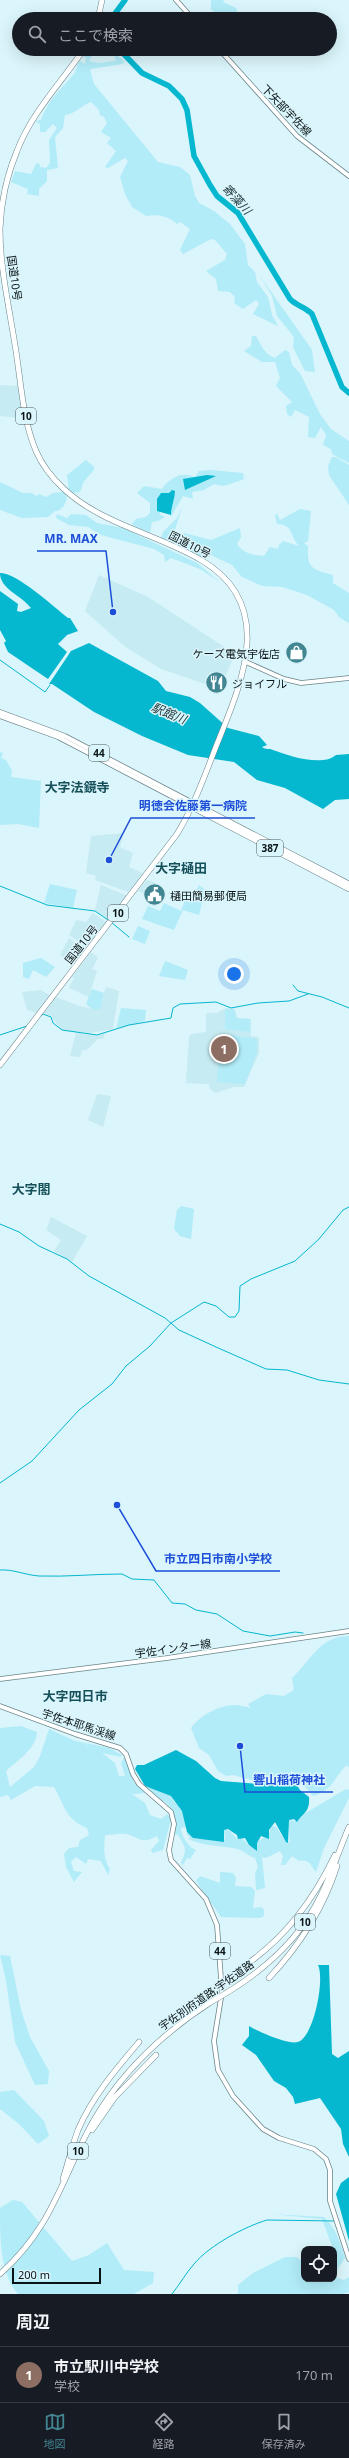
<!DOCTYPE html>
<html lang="ja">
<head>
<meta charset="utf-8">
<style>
  :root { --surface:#171b24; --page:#242831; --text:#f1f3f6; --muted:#9ea1a6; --line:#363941; --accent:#418692 }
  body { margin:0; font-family:"Noto Sans","Noto Sans JP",sans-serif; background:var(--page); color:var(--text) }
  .controls { position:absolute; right:12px; bottom:12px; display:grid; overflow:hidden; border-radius:8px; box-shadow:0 4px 16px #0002 }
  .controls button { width:36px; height:36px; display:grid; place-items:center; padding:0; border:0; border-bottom:1px solid var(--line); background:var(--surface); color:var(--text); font:20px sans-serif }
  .scale { position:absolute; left:12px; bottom:10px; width:89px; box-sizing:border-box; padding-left:4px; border:2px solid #0a1416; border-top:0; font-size:11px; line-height:14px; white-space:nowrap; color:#0a1416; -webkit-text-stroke:3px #daf5fb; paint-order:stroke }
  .you { position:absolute; left:234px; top:974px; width:14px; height:14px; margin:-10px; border:3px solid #fff; border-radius:50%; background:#1a73e8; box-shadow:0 0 0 6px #1a73e833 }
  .badge { display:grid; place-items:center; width:26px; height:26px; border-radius:50%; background:var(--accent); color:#fff; font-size:13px; font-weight:700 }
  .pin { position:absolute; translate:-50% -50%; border:2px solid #fff; box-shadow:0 1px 4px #0006 }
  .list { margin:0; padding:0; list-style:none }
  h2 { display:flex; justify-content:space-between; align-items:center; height:52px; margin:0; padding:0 16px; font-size:17px }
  h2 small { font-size:13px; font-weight:400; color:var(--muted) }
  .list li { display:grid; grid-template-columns:26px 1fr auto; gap:12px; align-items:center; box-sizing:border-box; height:56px; padding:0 16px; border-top:1px solid var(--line) }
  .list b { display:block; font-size:15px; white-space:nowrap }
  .list p { margin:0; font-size:13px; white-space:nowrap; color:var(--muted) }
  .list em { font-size:13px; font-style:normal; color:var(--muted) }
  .icon { flex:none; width:22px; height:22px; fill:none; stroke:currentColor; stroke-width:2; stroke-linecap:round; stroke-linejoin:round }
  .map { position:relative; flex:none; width:349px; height:2294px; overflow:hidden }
  .search { position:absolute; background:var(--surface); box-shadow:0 4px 16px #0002; left:12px; right:12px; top:12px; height:44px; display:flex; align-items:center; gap:10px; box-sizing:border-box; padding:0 14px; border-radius:22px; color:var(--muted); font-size:15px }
  .sheet { height:108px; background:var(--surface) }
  nav { display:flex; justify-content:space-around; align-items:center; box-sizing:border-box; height:56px; border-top:1px solid var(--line); background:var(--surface); font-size:11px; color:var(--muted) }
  nav a { display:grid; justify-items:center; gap:2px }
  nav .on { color:var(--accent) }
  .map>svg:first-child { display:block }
  .built { fill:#c6ebf2 }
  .green { fill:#b1ecf8 }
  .water { fill:#05b7cf }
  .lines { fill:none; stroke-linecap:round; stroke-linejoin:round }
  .stream { stroke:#05b7cf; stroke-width:1 }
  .river { stroke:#05b7cf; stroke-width:5.5 }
  .major-casing { stroke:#6b8489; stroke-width:5.5 }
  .highway-casing { stroke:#6b8489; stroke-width:6 }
  .major { stroke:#fff; stroke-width:4 }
  .highway { stroke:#fff; stroke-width:5 }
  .highway-bridge-casing { stroke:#6b8489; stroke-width:6; stroke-linecap:butt }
  .highway-bridge { stroke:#fff; stroke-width:5 }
  .labels { text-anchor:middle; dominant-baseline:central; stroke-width:3; stroke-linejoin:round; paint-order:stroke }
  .shield { fill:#daf5fb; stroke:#48585b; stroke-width:1 }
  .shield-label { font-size:10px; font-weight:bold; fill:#0a1416 }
  .street-label { font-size:11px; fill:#0a1416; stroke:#daf5fb }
  .poi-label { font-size:11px; fill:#0a1416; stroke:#daf5fb; text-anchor:start }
  .water-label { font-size:12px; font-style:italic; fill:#21393d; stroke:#daf5fb }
  .quarter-label { font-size:13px; font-weight:bold; fill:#154f59; stroke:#daf5fb }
  .leader { fill:none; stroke:#1d4ed8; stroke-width:1.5 }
  .callout-dot { fill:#1d4ed8; stroke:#daf5fb; stroke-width:1.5 }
  .callout-label { font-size:12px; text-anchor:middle; font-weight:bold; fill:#1d4ed8; stroke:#daf5fb; stroke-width:3; stroke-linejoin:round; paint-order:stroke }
</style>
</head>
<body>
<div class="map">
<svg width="349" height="2294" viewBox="0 0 349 2294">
  <rect width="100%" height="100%" fill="#daf5fb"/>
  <path class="built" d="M 0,385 L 18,386 L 22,418 L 0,416 Z
    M 99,575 L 148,597 L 235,654 L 220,689 L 161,669 L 124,646 L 85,611 Z
    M 124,833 L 120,847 L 133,853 L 129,867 L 145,874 L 128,892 L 95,880 L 96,876 L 86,873 L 91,836 Z
    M 147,880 L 156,883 L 150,896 L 138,891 Z
    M 101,885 L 128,896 L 109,921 L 95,910 Z
    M 93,913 L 108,923 L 86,947 L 69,935 L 76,920 L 86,922 Z
    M 69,938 L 85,950 L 80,957 L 72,951 L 65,958 L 60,955 Z
    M 91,952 L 98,958 L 92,969 L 97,971 L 89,997 L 69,988 L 74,978 L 72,977 Z
    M 106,987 L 119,991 L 113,1029 L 90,1033 L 90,1035 L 97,1036 L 105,1033 L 103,1039 L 98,1039 L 87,1050 L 82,1050 L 80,1057 L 70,1056 L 76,1033 L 87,1035 L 87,1033 L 61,1030 L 51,1016 L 44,1013 L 56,997 L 79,1006 L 99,1010 Z
    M 41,990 L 51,996 L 37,1013 L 27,1010 L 22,992 Z
    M 226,1008 L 235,1009 L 237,1018 L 251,1019 L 251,1036 L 259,1037 L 259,1053 L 244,1087 L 234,1087 L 215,1093 L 210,1089 L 209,1084 L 186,1083 L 189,1037 L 191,1034 L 206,1032 L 206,1013 L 217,1013 Z
    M 97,1094 L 111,1096 L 103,1127 L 88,1120 Z
    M 51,1217 L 87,1236 L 72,1262 L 54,1251 L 61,1240 L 46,1230 Z"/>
  <path class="green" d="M 211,0 L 224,0 L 223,2 L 236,8 L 238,14 L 217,13 L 211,10 Z
    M 87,49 L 95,49 L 89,61 L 98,63 L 116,61 L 114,53 L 124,61 L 123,64 L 90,69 L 94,84 L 158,162 L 180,167 L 190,175 L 195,196 L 199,203 L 214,211 L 230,224 L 245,244 L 248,265 L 255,272 L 257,282 L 268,297 L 272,315 L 278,326 L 253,314 L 259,304 L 256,300 L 243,309 L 234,303 L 235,297 L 230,292 L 218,291 L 216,279 L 206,271 L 225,260 L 227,254 L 215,240 L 211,239 L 183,254 L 180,250 L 190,229 L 180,222 L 177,224 C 168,216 158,214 146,216 L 132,207 L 125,194 L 120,177 L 128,161 L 125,158 L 108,168 L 105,167 L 116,151 L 107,143 L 111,138 L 101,132 L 107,123 L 104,117 L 100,115 L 99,110 L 91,102 C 81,105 76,114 65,115 L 63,128 L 55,137 L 58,168 L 47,170 L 47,181 L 39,189 L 39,196 L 27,194 L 28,189 L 11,182 L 15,171 L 31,174 L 36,164 L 39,163 L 40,167 L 46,168 L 50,163 L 49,140 L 57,128 L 53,124 L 45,132 L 40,132 L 40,124 L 35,121 L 41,120 C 47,101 62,88 74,74 C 77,71 76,65 80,61 L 85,64 L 86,58 L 83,56 Z
    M 260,276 L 312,350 L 315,372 L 305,371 L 293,347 L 294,337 L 277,316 L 272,296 Z
    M 252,336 L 256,336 C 261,345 265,355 275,358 L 285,350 L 289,352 L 292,365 L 300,373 L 320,414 L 331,429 L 349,441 L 349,463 L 332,454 L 331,449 L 323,445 L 326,435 L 321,427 L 315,438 L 308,437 L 309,417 L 295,410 L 291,417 L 287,414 L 286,406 L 292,402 L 276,386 L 280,378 L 275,362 L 262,362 L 244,351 L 251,346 Z
    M 332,457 L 336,457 L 349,465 L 349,505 L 329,475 L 328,466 Z
    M 86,460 L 94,467 L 94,470 L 84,481 L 80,492 L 73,493 L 69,491 L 67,475 Z
    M 210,470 L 243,473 L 244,479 L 224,486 L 214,484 L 204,490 L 192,492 L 193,499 L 183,496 L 171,517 L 172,499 L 175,494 L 162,493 L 158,499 L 162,510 L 159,514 L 165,517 L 158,521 L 152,522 L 150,533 L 134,526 L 132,524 L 136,519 L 146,517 L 150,513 L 150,503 L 137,493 L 144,486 L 162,489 C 169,478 184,470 195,478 L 193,485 L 206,480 L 195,477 L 199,471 Z
    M 0,482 L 23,493 L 32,493 L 36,496 L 39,494 L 46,497 L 53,493 L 65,492 L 67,498 L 64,506 L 58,511 L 55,511 L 48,517 L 22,518 L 0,510 Z
    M 182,507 L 174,533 L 183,536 L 184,533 L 211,540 L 240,528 L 241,537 L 237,544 C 244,554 253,555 264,556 L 270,547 L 278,549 L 279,545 L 283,541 L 299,546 C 289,535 294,525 277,524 L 275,515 L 277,514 L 280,520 L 300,509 L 311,511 L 308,541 L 304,543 L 308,546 C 307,568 311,569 333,575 L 333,583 L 349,593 L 349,623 L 340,618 L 334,610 L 307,595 L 282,587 L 262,586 L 242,577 L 232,565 L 211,555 L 205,560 L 161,538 L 163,532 L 177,518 Z
    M 57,514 L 67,518 L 71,514 L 86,515 L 97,523 L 123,528 L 197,563 L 220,582 L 200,569 L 171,558 L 165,562 L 164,555 L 154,549 L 101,535 L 88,527 L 69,525 L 56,518 Z
    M 0,752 L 3,753 L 1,758 L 6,760 L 12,771 L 11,777 L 41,781 L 39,828 L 18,824 L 0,825 Z
    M 50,884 L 77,890 L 73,908 L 44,903 Z
    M 199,885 L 209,893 L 203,898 L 199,915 L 183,910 L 174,930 L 142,919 L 148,906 L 160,911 L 164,903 L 181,911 L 184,903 L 175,899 L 179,891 L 193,896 Z
    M 138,926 L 150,931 L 145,944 L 132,939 Z
    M 41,958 L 55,967 L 46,977 L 33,970 L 29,979 L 23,977 L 23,963 Z
    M 165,961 L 188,970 L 185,980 L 159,976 Z
    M 92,989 L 104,993 L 100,1010 L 92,1009 L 86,1004 Z
    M 121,1008 L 146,1010 L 145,1021 L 116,1029 Z
    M 225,1009 L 234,1009 L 236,1018 L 250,1019 L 250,1032 L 225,1029 Z
    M 220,1033 L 257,1039 L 257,1053 L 245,1084 L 217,1082 Z
    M 181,1206 L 194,1209 L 191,1239 L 180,1236 L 174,1229 L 177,1210 Z
    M 349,1636 L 349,1768 L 347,1765 C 332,1779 335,1789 313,1796 L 291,1770 L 291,1773 L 263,1783 L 233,1775 L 226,1776 L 218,1771 L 209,1755 L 199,1748 L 191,1728 C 200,1715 220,1705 235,1705 C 240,1705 246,1707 251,1708 L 248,1704 L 266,1694 L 284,1696 L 294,1690 L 292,1678 C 311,1661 319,1636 349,1636 Z
    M 21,1726 L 37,1732 C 36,1749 18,1760 6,1771 L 10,1787 L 34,1767 L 40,1756 L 49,1729 L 75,1741 L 86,1743 L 88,1747 L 87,1743 L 109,1748 L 122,1755 L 121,1757 L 102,1753 L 115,1763 L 119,1776 L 125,1776 L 121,1763 L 125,1756 L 128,1758 L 128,1767 L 134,1783 L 174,1796 L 173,1801 L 178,1802 L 188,1822 L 186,1827 L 181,1828 C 181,1836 189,1848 196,1850 L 190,1859 L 187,1858 L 182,1866 L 181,1862 C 188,1849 185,1847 178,1835 L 175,1834 C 175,1820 176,1811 164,1801 L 158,1801 C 142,1787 148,1795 132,1794 L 145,1803 L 150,1815 L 161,1819 L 167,1814 L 171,1819 L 163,1850 L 152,1853 L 151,1850 L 159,1841 L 157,1836 C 141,1845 140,1837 126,1834 C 119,1833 112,1835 105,1835 C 104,1848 103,1858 110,1869 L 108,1875 L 101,1861 L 88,1859 L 86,1864 L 76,1857 L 71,1862 L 74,1871 L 82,1872 L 74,1882 L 66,1867 L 64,1854 L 69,1848 L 78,1847 L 80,1840 L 89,1835 L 87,1828 C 65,1819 65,1806 54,1787 L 35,1786 L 11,1800 L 8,1795 L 0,1797 L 0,1728 Z
    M 346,1789 L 349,1790 L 349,1798 L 324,1848 L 316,1872 C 310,1865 310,1859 299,1861 L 292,1856 L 285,1865 L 281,1865 L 283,1856 L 280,1851 L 266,1858 L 262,1857 L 265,1888 L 256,1890 L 255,1873 L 258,1867 L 255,1858 C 248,1856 244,1851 238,1849 C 220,1845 207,1847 188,1839 L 190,1837 L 186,1834 L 188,1833 L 196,1839 L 208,1836 L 225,1840 L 224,1829 L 230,1831 L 237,1839 L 242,1838 L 249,1846 L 255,1848 L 257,1842 L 263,1838 L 267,1838 L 272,1826 L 276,1827 L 283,1838 L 290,1843 L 288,1820 L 297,1821 L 299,1817 Z
    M 220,1872 L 233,1873 L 236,1878 L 235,1886 L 251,1887 L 255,1891 L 253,1908 L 261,1907 L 264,1910 L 264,1916 L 260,1918 L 221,1917 L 196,1881 L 200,1876 L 220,1883 Z
    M 0,1955 L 10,1956 L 21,2010 L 30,2037 L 49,2071 L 48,2084 L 35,2085 L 15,2042 L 6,1981 Z
    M 14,2090 L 44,2121 L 49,2136 L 38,2144 L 19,2124 L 0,2109 L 0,2092 Z
    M 13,2200 L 22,2202 L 72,2261 L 89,2255 L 107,2243 L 124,2270 L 154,2272 L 153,2283 L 134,2294 L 18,2294 C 0,2274 0,2237 0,2208 Z
    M 272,2214 L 324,2217 C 336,2228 341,2244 345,2258 L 334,2274 L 335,2254 L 322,2219 Z
    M 285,2257 L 296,2257 L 304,2262 L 304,2279 L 334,2279 L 334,2277 L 344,2280 L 349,2277 L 349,2292 L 344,2294 L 238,2294 L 238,2285 L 253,2273 Z"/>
  <path class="water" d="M 207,475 L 216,476 L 185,490 L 183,479 Z
    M 172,490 L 175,491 C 175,498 171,507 171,515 L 157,511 L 157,499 L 161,493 L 169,493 Z
    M 0,573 C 16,572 54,607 68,618 L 70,618 L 78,631 L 67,635 L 58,644 L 67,652 L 48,679 L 8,652 L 4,643 L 6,641 L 0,630 L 0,591 L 18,604 L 17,611 L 21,612 L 31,608 C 21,595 0,589 0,573 Z
    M 89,643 L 158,681 L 166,691 L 190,697 L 200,703 L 228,728 L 259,736 L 267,745 L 262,747 C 266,750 269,748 273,750 C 289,756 322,767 336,755 L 349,754 L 349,799 L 335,800 L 323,809 L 285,788 L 257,780 L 234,762 L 188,755 L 142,736 L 94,712 L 52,684 L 49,684 L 71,651 Z
    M 176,1750 L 196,1761 L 215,1778 L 221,1781 L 259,1784 L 274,1782 L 284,1776 L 291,1776 L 300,1790 L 309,1797 C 310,1813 303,1812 297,1822 L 294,1819 L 289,1820 L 288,1843 L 286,1842 L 275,1822 L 269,1830 L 269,1839 L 261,1836 L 257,1843 L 257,1851 L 249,1845 L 245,1838 L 238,1839 L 237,1835 L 228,1829 L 224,1830 L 224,1842 L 193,1838 L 187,1832 L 182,1811 L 171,1796 L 145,1786 L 135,1769 L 137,1765 L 144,1765 Z
    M 318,1965 L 329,1965 L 332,2054 L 338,2058 L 349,2051 L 349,2157 L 343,2144 L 341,2129 L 320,2098 L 295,2104 L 293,2097 L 286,2088 L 274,2081 L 256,2055 L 242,2045 L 249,2036 L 249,2026 C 257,2031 288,2045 298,2042 C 314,2037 325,1979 318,1965 Z
    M 349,2177 L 349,2241 L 336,2194 L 341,2183 Z"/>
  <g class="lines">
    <path class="stream" d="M 0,660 L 45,692 L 50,685
      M 0,886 L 47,905 L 95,911 L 108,920
      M 111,922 L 129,937
      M 293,985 L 298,991 L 322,997 L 349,1008
      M 41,1016 L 43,1014 L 51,1017 L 53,1023 L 62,1030 L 97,1035 L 129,1025 L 171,1018 L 173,1008 L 180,1004 L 216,1002 L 231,1008 L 258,1003 L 289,1001 L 308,994
      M 0,1035 L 27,1026
      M 0,1224 L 19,1232 L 39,1246 L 67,1259 L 89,1276 L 165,1318 L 179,1330 L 216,1347 L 266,1369 L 287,1370 L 319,1380 L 349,1384
      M 0,1483 L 32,1461 L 79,1410 L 112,1384 L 126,1366 L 150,1346 L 171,1323 L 204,1302 L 216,1306 L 229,1317 L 235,1317 L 239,1311 L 240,1286 L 251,1279 L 295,1261 L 319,1239 L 343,1210 L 349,1207
      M 0,1570 C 13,1569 25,1575 39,1576 C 66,1577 94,1574 122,1574 L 132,1579 L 154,1580 L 172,1603 L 185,1604 L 196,1610 L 217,1614 L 243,1631 L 270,1636 L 295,1632 L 303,1633
      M 172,2294 C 180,2284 186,2273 194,2264 C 210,2245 244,2227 267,2220 L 335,2221"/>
    <path class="river" d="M 111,19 L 125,0
      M 119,49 L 142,73 L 169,86 L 182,99 L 187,110 L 194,156 L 210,185 L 217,196 L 238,213 L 290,299 C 297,306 305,307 312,314 L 342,387 L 349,393"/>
    <defs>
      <path id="major" d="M 176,0 L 193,19
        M 219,49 L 297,136 L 349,176
        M 246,662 L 284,679 L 301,683 L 349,678
        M 0,712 L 65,736 L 193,803
        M 0,716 L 58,737 L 192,807
        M 0,1679 L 167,1658 L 349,1631
        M 0,1706 L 75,1734 L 120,1748 L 126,1754 L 133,1774 L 139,1784 L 171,1812 L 174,1824 L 169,1850 L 171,1860 L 206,1899 L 217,1925 L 222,1992 L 214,2041 L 218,2070 L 233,2096 L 263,2129 L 279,2138 L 314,2149 L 326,2159 L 330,2170 L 330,2201 L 349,2259"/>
      <path id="highway" d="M 98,19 L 102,0
        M 193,803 L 349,884
        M 192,807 L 349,889
        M 0,1065 L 177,834 C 194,806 205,775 217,744 C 242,682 277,604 201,560 C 157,534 101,524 64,489 C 52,478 42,465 36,451 C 22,418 21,380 15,345 C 9,307 0,267 0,229 C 1,202 7,175 17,151 C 32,112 61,83 84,49
        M 243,1967 C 285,1938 313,1901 335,1855
        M 269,1978 C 300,1945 323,1910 337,1866
        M 228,1992 C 267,1968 301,1937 321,1895 C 332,1873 339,1850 349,1827
        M 92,2130 L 115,2097 L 156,2055
        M 63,2179 C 68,2163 72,2146 78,2130 C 92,2097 116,2069 139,2042
        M 0,2274 C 54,2226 61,2178 94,2120 C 123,2070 163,2033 211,2002"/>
    </defs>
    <use href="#major" class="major-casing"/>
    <use href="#highway" class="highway-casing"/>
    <use href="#major" class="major"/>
    <use href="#highway" class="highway"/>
    <defs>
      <path id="highway-bridge" d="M 211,2002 L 228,1992"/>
    </defs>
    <use href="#highway-bridge" class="highway-bridge-casing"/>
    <use href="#highway-bridge" class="highway-bridge"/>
  </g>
  <defs>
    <symbol id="shop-disc" viewBox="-11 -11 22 22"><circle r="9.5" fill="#418692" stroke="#daf5fb"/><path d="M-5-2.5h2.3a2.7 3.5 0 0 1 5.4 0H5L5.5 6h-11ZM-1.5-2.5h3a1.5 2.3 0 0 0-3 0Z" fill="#fff"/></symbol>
    <symbol id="restaurant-disc" viewBox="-11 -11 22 22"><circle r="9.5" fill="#418692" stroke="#daf5fb"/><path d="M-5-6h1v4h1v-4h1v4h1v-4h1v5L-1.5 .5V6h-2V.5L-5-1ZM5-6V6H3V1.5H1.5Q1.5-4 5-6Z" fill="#fff"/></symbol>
    <symbol id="civic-disc" viewBox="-11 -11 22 22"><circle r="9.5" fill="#418692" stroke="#daf5fb"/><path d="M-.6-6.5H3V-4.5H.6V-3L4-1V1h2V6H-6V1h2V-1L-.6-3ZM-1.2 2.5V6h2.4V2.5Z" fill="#fff"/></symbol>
  </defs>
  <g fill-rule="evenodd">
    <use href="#shop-disc" x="284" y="640" width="25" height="25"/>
    <use href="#restaurant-disc" x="204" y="670" width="25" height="25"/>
    <use href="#civic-disc" x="142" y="882" width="25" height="25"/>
  </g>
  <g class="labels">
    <g class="shield">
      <rect x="16" y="408" width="20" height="16" rx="3"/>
      <rect x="89" y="745" width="20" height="16" rx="3"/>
      <rect x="257" y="840" width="26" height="16" rx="3"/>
      <rect x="108" y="905" width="20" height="16" rx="3"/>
      <rect x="295" y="1914" width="20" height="16" rx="3"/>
      <rect x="210" y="1943" width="20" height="16" rx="3"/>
      <rect x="68" y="2143" width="20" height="16" rx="3"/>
    </g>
    <g class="shield-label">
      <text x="26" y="416">10</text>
      <text x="99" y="753">44</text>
      <text x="270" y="848">387</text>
      <text x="118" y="913">10</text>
      <text x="305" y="1922">10</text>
      <text x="220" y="1951">44</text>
      <text x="78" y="2151">10</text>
    </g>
    <g class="street-label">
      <text transform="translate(287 110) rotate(46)">下矢部宇佐線</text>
      <text transform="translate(15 278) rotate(82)">国道10号</text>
      <text transform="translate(190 544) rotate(27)">国道10号</text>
      <text transform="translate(81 944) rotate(-52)">国道10号</text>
      <text transform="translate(173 1648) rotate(-8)">宇佐インター線</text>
      <text transform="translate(79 1724) rotate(18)">宇佐本耶馬渓線</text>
      <text transform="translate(206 1995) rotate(-35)">宇佐別府道路;宇佐道路</text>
    </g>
    <g class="poi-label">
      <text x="280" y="653" text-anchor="end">ケーズ電気宇佐店</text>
      <text x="232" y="683">ジョイフル</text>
      <text x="170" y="895">樋田簡易郵便局</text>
    </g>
    <g class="water-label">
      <text transform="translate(237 199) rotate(48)">寄藻川</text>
      <text transform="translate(169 713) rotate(22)">駅館川</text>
    </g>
    <g class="quarter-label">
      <text x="77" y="787">大字法鏡寺</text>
      <text x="181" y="868">大字樋田</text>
      <text x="31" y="1189">大字閤</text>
      <text x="75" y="1696">大字四日市</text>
    </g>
  </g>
  <path class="leader" d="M113 612L106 551H37M109 860L131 818H255M117 1505L156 1571H280M240 1746L245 1792H333"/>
  <g class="callout-dot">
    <circle cx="113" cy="612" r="4"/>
    <circle cx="109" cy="860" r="4"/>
    <circle cx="117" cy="1505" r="4"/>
    <circle cx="240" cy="1746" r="4"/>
  </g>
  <g class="callout-label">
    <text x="71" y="543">MR. MAX</text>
    <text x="193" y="810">明徳会佐藤第一病院</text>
    <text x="218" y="1563">市立四日市南小学校</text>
    <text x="289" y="1784">響山稲荷神社</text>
  </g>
</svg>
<div class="controls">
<button><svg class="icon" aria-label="locate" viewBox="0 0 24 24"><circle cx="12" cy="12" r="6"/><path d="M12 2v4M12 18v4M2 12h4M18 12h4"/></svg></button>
</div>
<div class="scale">200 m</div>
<div class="you"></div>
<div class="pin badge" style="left:224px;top:1049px;background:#8d6e63">1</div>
<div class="search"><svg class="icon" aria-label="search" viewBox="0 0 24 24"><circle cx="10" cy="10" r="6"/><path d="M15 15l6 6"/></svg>ここで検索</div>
</div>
<section class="sheet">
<h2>周辺<small></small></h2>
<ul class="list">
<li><span class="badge" style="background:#8d6e63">1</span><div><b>市立駅川中学校</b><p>学校</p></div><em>170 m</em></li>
</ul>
</section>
<nav>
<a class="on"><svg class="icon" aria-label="map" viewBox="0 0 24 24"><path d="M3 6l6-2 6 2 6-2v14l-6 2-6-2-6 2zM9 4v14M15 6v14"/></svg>地図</a>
<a><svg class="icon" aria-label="directions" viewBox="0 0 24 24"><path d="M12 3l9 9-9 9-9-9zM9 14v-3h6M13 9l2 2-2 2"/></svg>経路</a>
<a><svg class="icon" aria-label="saved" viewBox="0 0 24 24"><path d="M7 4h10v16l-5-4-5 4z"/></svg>保存済み</a>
</nav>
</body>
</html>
